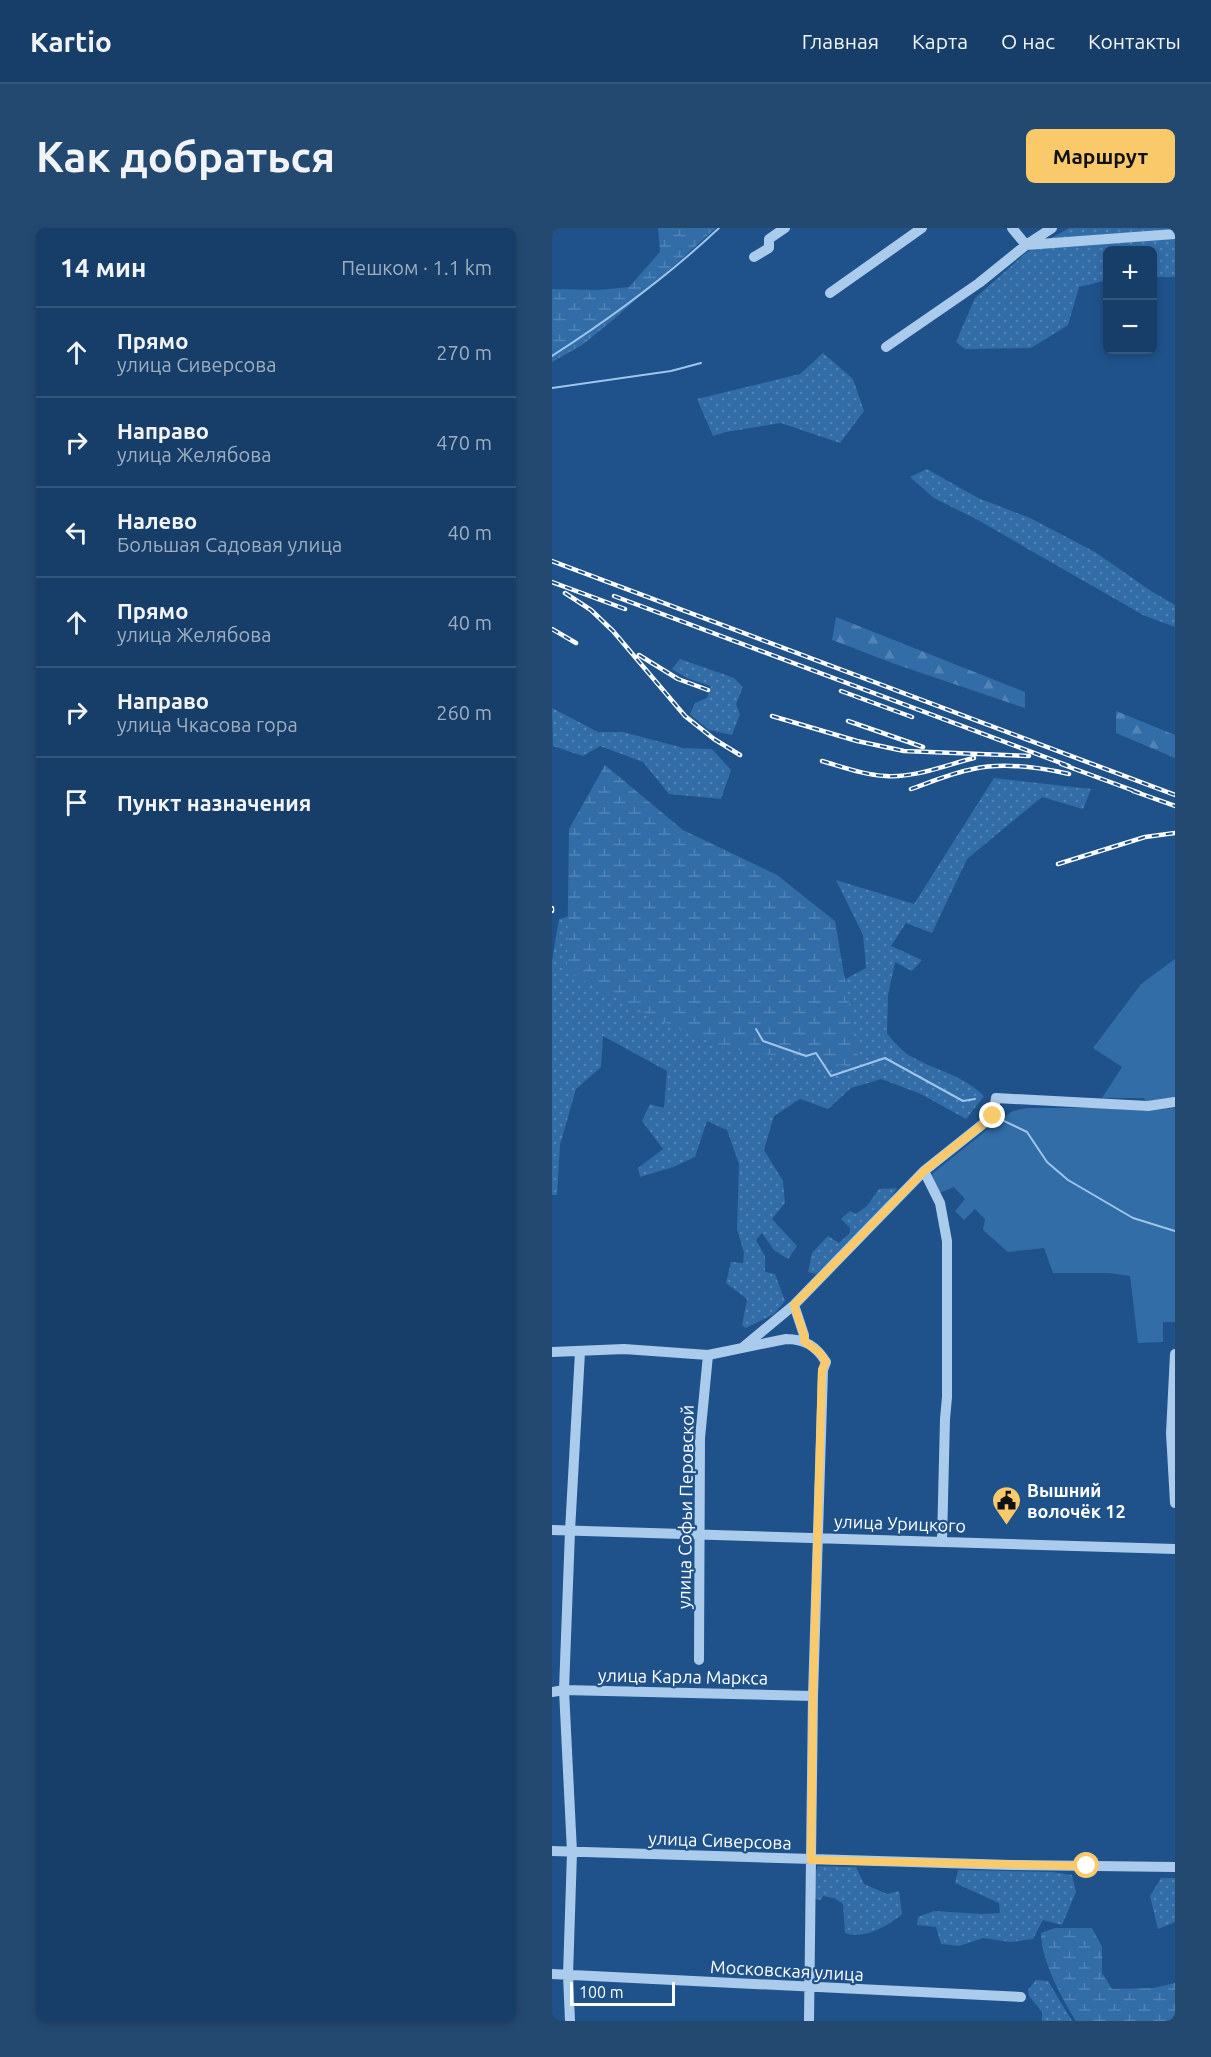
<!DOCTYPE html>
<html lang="ru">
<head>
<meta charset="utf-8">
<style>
  :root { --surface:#173e68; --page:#244971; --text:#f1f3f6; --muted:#9eaec0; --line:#36577c; --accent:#faca6a }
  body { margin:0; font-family:Ubuntu,sans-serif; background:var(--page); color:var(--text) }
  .controls { position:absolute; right:18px; top:18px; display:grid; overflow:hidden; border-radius:9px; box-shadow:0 3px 9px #0003 }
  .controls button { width:54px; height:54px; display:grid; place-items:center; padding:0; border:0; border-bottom:2px solid var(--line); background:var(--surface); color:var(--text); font:30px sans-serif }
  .scale { position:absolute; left:18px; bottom:15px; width:105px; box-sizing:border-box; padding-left:6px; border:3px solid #fff; border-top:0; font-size:16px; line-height:21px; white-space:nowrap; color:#fff; -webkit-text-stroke:4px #1f528a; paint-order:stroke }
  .stop { position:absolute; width:18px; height:18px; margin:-14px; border:4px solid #faca6a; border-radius:50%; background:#fff }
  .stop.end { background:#faca6a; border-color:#fff; box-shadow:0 2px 6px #0008 }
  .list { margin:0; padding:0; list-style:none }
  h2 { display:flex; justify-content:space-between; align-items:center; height:78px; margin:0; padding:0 24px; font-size:26px }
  h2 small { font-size:20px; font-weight:400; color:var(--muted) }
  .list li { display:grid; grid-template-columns:39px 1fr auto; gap:18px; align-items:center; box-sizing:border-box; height:90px; padding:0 24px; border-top:2px solid var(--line) }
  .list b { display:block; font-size:22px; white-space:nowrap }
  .list p { margin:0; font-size:20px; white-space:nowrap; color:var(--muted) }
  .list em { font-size:20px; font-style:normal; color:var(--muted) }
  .icon { flex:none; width:33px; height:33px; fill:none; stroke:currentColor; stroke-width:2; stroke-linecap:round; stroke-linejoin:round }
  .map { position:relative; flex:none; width:623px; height:1793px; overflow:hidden; border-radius:9px }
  header { display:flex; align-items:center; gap:36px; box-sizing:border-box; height:84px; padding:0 30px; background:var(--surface); border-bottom:2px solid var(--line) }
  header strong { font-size:28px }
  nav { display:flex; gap:33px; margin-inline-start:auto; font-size:21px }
  .intro { display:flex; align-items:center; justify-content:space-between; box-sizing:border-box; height:144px; padding:0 36px }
  h1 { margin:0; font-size:42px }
  .button { padding:15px 27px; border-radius:9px; background:var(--accent); color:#111; font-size:21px; font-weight:700 }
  main { display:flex; gap:36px; padding:0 36px }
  aside { flex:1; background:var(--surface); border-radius:9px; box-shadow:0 3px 9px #0003 }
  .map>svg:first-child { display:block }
  .grass { fill:url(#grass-dots) }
  .forest { fill:url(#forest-firs) }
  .wetland { fill:url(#wetland-marsh) }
  .garden { fill:#326da8 }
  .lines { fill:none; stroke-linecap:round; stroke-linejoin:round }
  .stream { stroke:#9ec6ed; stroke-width:2 }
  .minor { stroke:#abcbec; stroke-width:10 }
  .rail-casing { stroke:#fff; stroke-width:4.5 }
  .rail { stroke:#1f528a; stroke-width:2; stroke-dasharray:7; stroke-linecap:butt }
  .route { stroke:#faca6a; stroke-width:8 }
  .labels { text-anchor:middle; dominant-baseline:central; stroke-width:4.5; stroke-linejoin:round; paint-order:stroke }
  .poi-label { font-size:18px; font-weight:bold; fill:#fff; stroke:#1f528a; text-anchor:start }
  .street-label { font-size:18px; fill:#fff; stroke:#1f528a }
</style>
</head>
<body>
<header>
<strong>Kartio</strong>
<nav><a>Главная</a><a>Карта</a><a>О нас</a><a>Контакты</a></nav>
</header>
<div class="intro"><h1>Как добраться</h1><a class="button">Маршрут</a></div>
<main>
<aside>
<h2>14 мин<small>Пешком · 1.1 km</small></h2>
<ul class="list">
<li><svg class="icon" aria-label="ahead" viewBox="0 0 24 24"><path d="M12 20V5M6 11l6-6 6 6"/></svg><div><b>Прямо</b><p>улица Сиверсова</p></div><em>270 m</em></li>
<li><svg class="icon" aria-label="right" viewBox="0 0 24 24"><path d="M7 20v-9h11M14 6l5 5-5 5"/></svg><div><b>Направо</b><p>улица Желябова</p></div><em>470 m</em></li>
<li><svg class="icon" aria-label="left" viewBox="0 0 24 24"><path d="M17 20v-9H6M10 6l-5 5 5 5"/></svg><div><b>Налево</b><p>Большая Садовая улица</p></div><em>40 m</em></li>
<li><svg class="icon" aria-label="ahead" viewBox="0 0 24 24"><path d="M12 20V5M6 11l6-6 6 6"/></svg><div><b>Прямо</b><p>улица Желябова</p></div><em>40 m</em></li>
<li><svg class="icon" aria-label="right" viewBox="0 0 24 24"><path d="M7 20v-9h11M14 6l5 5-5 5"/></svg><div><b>Направо</b><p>улица Чкасова гора</p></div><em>260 m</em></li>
<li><svg class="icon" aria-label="arrive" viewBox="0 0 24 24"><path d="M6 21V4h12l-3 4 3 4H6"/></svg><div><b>Пункт назначения</b></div></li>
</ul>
</aside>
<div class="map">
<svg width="623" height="1793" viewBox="0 0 623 1793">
  <defs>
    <pattern id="grass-dots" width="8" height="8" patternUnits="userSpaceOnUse" patternTransform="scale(1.5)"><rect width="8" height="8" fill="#326da8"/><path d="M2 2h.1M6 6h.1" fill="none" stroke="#5183b5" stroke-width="1.8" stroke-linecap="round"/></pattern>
    <pattern id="forest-firs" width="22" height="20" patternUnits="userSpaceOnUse" patternTransform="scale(1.5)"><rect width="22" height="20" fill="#326da8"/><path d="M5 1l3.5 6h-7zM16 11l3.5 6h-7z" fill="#5183b5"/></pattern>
    <pattern id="wetland-marsh" width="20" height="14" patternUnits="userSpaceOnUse" patternTransform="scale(1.5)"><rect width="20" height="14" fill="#326da8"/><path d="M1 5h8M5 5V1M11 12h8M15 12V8" fill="none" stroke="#5183b5"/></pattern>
  </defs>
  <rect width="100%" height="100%" fill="#1f528a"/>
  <path class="grass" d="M 517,0 L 623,0 L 623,49 L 601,49 L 600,22 L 556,22 L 555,52 L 527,59 L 516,97 L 479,120 L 413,121 L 404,114 L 423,70 L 475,24 Z
    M 271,125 L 301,151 L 312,183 L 288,215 L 229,195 L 174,204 L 161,208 L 145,171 L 248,146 Z
    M 375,241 L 426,270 L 478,290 L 543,324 L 599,363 L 623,377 L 623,399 L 591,387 L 426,292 L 382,270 L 358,249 Z
    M 128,431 L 182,450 L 191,459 L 184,476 L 188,486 L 180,507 L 157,502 L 138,486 L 143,475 L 155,470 L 159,458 L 135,450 L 120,441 Z
    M 0,480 L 46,504 L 71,504 L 131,520 L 160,521 L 179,542 L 169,571 L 117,566 L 91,534 L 48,518 L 31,528 L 1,518 Z
    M 442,550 L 539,561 L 531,581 L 490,569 L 415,631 L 380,705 L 354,695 L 339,718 L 370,732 L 360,743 L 343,734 L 336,767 L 335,806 C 343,814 351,825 360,829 C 385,843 409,846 432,868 L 414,891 L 369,866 L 329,851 L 299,860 L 276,881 L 248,871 L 222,888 L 212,922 L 231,953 L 233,975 L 220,991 L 245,1018 L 236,1031 L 222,1022 L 210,1005 L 204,1012 L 213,1028 L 213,1044 L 223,1046 L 233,1073 L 222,1086 L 194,1100 L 190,1097 L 195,1071 L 174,1055 L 179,1034 L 191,1035 L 192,1025 L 185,1001 L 187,936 L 175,902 L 155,893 L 143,929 L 121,939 L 88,949 L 86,940 L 111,921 L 90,893 L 98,876 L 112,880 L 115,843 L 51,808 L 49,839 L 24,861 L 8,917 L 5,967 L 0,967 L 0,733 L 7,691 L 47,680 L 253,773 L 314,740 L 311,707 L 284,652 L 362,676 Z
    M 345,960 C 329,990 289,1022 264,1046 L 256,1044 L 260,1025 L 276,1008 L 287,1015 L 298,1005 L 298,1000 L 289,991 L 298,983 L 304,986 L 315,978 L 327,961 Z
    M 266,1638 L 304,1639 L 312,1656 L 335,1666 L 347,1663 L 350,1686 C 336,1698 312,1712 293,1705 L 291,1676 L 282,1670 L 271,1668 L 269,1672 L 263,1671 L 262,1649 Z
    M 406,1642 L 500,1644 L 520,1647 L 524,1664 L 510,1697 L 491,1692 L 481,1711 L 459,1714 L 431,1710 L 407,1718 L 389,1716 L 384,1699 L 365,1697 L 366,1689 L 382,1683 L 430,1686 L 448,1685 L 447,1675 L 403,1655 Z
    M 609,1650 L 623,1650 L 623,1694 L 606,1701 L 598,1668 Z
    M 484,1752 L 496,1753 L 520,1793 L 490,1793 L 490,1784 L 477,1768 L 476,1762 Z"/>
  <path class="forest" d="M 284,389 L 473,464 L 473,480 L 343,436 L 280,412 Z
    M 564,483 L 623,507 L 623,530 L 564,505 Z"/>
  <path class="wetland" d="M 106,0 L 164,0 L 62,91 L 30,117 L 0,134 L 0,61 L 46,62 L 77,59 L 108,24 Z
    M 53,537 L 131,602 L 225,647 L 283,693 L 308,840 L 172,820 L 103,790 L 15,744 L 17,601 Z
    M 503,1700 L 540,1700 L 550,1719 L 550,1745 L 560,1761 L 601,1760 L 623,1755 L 623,1793 L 524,1793 C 510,1771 489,1732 489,1705 Z"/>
  <path class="garden" d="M 623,731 L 623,872 L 594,874 L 592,870 L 550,870 L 570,839 L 541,820 L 589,756 Z
    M 475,880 L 544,880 L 592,883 L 623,880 L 623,1094 L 611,1094 L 611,1114 L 586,1115 L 578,1048 L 556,1045 L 501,1045 L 492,1020 L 456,1024 L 431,1002 L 433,991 L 423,981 L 412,992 L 403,983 L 413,971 L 402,959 L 387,965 L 380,950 L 381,945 L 446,893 L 461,883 Z"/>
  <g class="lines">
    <path class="stream" d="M 0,128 C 59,90 116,48 167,0
      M 0,160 L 119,143 L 149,135
      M 204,801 L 211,813 L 254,828 L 264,825 L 279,848 L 333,830 L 411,873 L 423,871
      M 450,892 L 475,904 L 495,934 L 516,952 L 581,990 L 623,1003"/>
    <path class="minor" d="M 460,0 L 474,17 L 623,6
      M 202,29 L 217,20 L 217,11 L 233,0
      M 278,65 L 370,0
      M 334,119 L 427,55 L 474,17 L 500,0
      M 372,943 L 388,975 L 395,1013 L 395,1169 L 393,1191 L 390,1313
      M 242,1077 L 252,1107 L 252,1113
      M 190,1120 L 242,1077 L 372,943 L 441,888 L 444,870 L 596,878 L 623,874
      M 0,1124 L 72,1121 L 156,1127 L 234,1111 C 253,1111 264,1118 274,1134 L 271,1142 L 261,1468 L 257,1793
      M 623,1126 L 619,1205 L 623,1275
      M 0,1302 L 623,1321
      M 147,1432 L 148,1210 L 156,1127
      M 0,1464 L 12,1462 L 261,1468
      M 0,1623 L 459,1637 L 623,1639
      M 0,1746 L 469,1769
      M 18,1793 L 16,1747 L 20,1624 L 12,1462 L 18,1303 L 28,1124"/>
    <defs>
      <path id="rail" d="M 0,333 L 623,567
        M 0,354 L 73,381
        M 13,365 L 39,382 L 61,403 L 133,488 L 162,511 L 188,527
        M 62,368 L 517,538
        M 0,401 L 24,415
        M 87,427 L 126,451 L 156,462
        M 289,463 L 360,489
        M 220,488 L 305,513 L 352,523 L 477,528
        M 296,493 L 371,519
        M 270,533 C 291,539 312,547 334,548 C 363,550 394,537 422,530
        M 509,536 L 588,565
        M 359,561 C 379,554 400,545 421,541 C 452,534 486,539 517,546
        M 581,563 L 623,578
        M 506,636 L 593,609 L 623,605
        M 0,680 L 0,683"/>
    </defs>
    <use href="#rail" class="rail-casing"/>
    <use href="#rail" class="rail"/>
  </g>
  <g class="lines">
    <path class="route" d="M 441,888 L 372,943 L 242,1077 L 252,1107 L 252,1113 L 268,1125 L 274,1134 L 270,1142 L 261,1468 L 259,1632 L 535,1638"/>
  </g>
  <defs>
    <symbol id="civic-pin" viewBox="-11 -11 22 30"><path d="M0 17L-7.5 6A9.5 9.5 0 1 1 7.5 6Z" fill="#faca6a" stroke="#1f528a"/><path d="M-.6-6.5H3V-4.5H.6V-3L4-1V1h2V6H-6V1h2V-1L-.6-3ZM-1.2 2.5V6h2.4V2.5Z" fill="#111"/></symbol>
  </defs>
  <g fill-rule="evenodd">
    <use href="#civic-pin" x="438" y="1256" width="33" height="45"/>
  </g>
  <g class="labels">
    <g class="poi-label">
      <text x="475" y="1262">Вышний<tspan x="475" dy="21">волочёк 12</tspan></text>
    </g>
    <g class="street-label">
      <text transform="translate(133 1279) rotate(-89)">улица Софьи Перовской</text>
      <text transform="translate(348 1295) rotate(2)">улица Урицкого</text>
      <text transform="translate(131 1448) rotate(1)">улица Карла Маркса</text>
      <text transform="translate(168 1612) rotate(2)">улица Сиверсова</text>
      <text transform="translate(235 1742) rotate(3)">Московская улица</text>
    </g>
  </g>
</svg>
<div class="controls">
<button>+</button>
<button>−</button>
</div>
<div class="scale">100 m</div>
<div class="stop" style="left:535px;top:1638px"></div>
<div class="stop end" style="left:441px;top:888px"></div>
</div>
</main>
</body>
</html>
